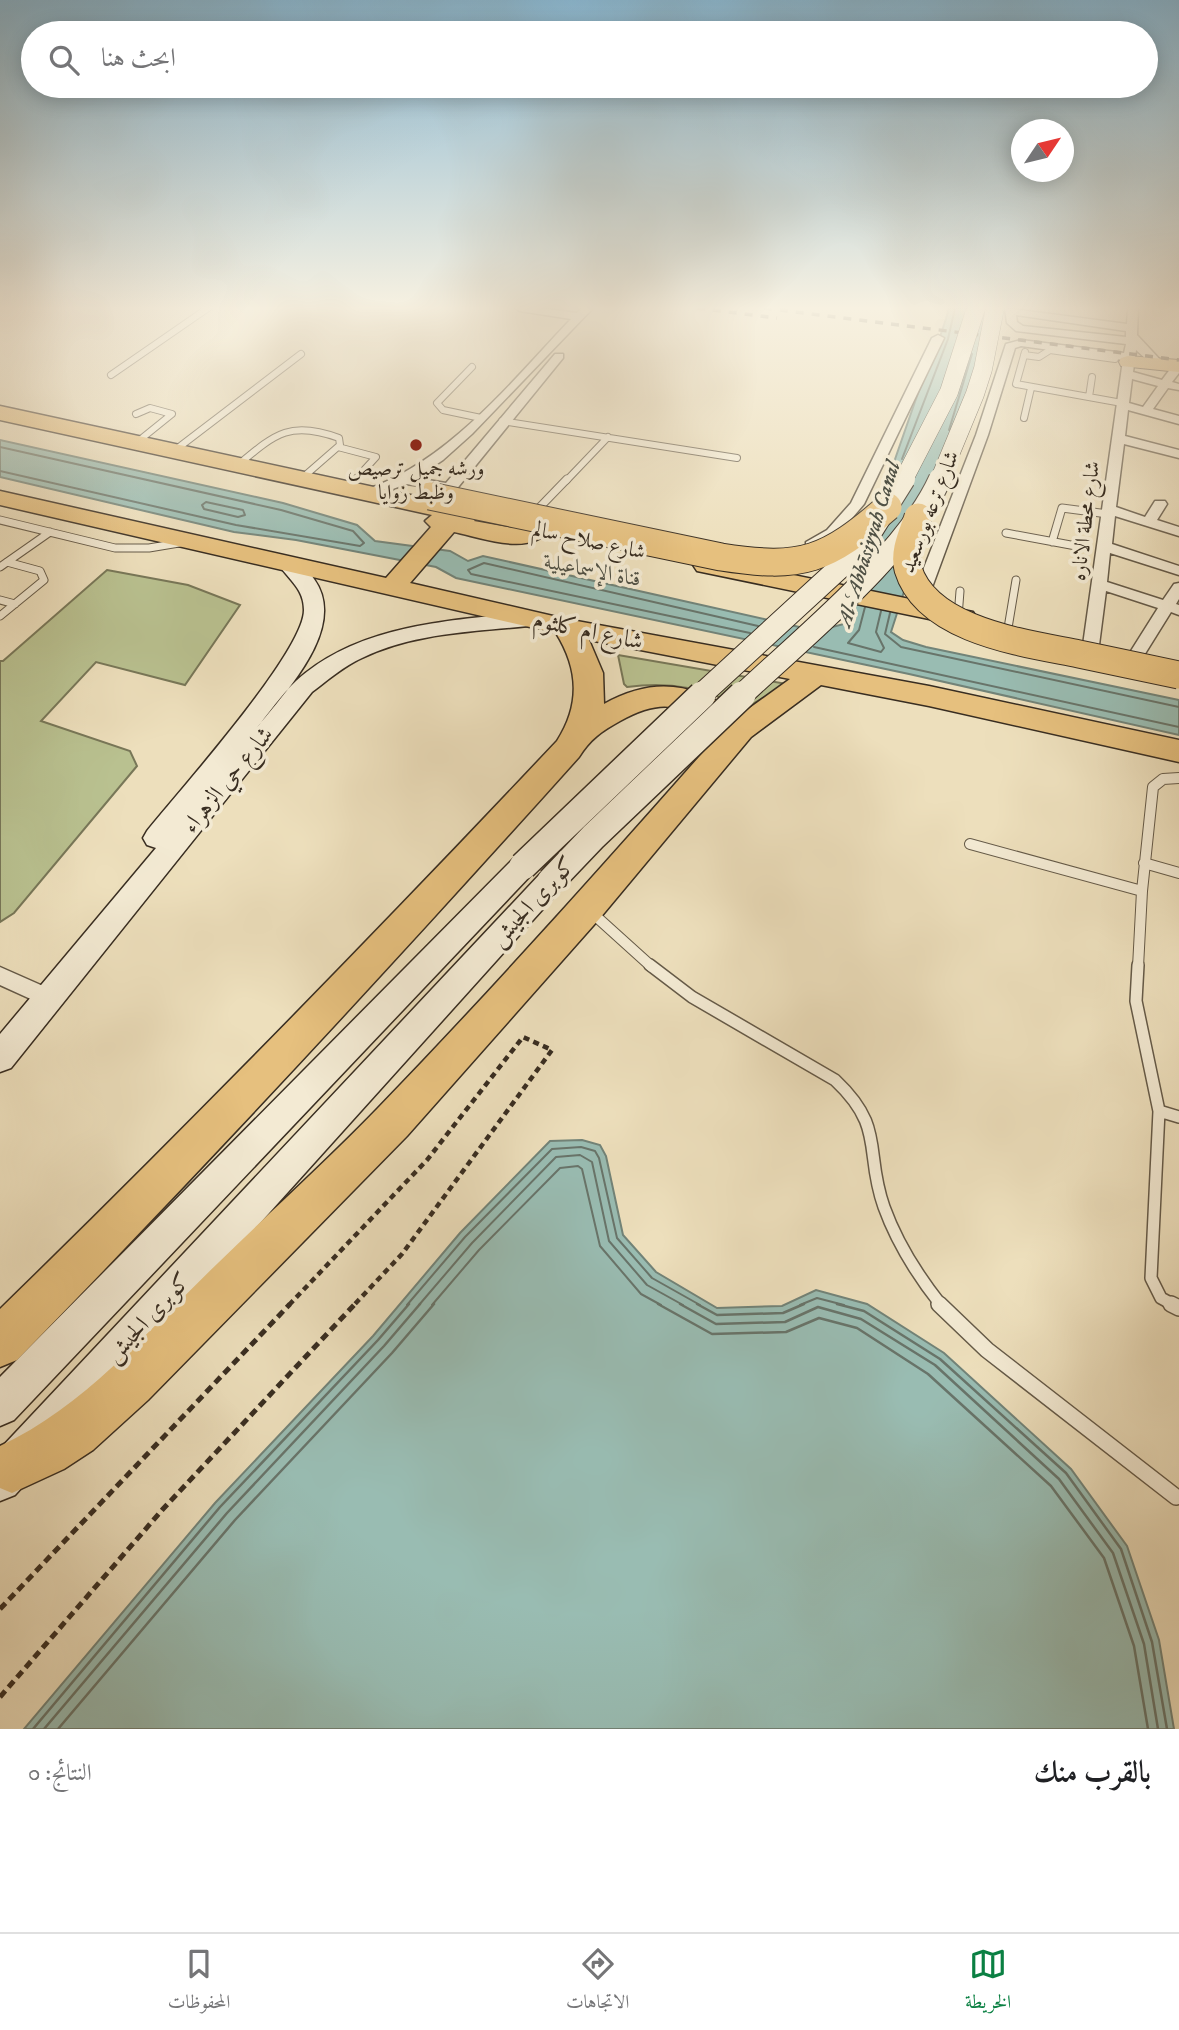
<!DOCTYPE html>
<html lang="ar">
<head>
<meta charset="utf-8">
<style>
  :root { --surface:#fff; --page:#f2f2f2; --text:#202124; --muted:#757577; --line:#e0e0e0; --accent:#0b8043 }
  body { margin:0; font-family:"IM FELL DW Pica",Amiri,serif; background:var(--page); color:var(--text); direction:rtl }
  .compass { position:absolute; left:1011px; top:119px; width:63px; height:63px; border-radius:50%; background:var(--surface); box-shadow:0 4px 18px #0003; rotate:55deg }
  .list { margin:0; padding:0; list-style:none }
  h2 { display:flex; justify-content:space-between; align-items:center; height:91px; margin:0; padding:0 28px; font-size:30px }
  h2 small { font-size:23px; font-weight:400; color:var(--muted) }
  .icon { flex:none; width:38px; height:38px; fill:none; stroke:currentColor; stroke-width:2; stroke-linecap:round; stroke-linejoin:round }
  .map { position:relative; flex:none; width:1179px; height:1729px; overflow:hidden; direction:ltr }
  .search { position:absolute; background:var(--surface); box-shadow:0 4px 18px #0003; left:21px; right:21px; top:21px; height:77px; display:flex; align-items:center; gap:18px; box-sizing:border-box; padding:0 24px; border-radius:38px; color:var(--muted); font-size:26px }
  .sheet { height:203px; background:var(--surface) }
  nav { display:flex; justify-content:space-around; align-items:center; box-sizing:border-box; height:98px; border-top:2px solid var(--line); background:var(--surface); font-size:19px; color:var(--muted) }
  nav a { display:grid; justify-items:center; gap:4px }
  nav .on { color:var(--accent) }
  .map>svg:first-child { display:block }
  .green { fill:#b9c190; stroke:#787758; stroke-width:2 }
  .water { fill:#99bcb2; stroke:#728378; stroke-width:2 }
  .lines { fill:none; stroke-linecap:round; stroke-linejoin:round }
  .shore-far1 { stroke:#68746a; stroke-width:2 }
  .shore { stroke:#68746a; stroke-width:2.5 }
  .lane-far4-casing { stroke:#655a48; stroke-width:8 }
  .lane-far3-casing { stroke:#655a48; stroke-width:9 }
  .lane-far2-casing { stroke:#655a48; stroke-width:12 }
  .lane-far1-casing { stroke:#655a48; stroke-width:14 }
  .lane-casing { stroke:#655a48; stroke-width:18 }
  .street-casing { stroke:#655a48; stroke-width:3 }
  .secondary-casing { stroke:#382d21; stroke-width:3 }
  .primary-casing { stroke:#382d21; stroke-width:2 }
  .highway-casing { stroke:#382d21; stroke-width:3 }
  .path-far1 { stroke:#382d21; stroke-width:4.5; stroke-dasharray:6 4.5; stroke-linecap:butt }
  .path { stroke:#382d21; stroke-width:5; stroke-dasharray:8 5; stroke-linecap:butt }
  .lane-far4 { stroke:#f3ead3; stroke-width:6 }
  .lane-far3 { stroke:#f3ead3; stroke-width:7 }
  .lane-far2 { stroke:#f3ead3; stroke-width:10 }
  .lane-far1 { stroke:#f3ead3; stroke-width:11 }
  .lane { stroke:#f3ead3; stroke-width:15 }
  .street { fill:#f3ead3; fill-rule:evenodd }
  .secondary { fill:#f3ead3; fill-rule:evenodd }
  .primary { fill:#e6c07e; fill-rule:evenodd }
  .highway { fill:#e6c07e; fill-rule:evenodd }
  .rail { stroke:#382d21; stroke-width:3.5; stroke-dasharray:8 8; stroke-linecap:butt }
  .secondary-bridge-far2-casing { stroke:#382d21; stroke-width:19; stroke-linecap:butt }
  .secondary-bridge-far1-casing { stroke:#382d21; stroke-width:24; stroke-linecap:butt }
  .secondary-bridge-casing { stroke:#382d21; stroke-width:30; stroke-linecap:butt }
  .highway-bridge-casing { stroke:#382d21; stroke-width:29; stroke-linecap:butt }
  .secondary-bridge-far2 { stroke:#f3ead3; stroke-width:18 }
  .secondary-bridge-far1 { stroke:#f3ead3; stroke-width:22 }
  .secondary-bridge { stroke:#f3ead3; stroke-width:27 }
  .highway-bridge { stroke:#e6c07e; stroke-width:27 }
  .poi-dot { fill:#8f2418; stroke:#f3ead3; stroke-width:2.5 }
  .labels { text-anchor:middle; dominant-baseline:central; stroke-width:7; stroke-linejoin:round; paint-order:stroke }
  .far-poi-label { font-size:21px; fill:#382d21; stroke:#f3ead3 }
  .far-street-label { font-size:21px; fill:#382d21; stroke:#f3ead3 }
  .far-water-label { font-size:21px; font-style:italic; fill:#505145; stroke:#f3ead3 }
  .street-label { font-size:24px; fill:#382d21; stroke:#f3ead3 }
</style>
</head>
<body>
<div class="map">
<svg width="1179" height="1729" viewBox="0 0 1179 1729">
  <rect width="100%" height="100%" fill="#eddfbc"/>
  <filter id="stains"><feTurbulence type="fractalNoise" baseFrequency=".00286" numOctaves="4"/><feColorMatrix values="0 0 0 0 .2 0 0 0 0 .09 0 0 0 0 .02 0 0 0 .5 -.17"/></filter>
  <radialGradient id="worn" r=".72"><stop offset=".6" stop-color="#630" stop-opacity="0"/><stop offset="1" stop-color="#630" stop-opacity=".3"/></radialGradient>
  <path class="green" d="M 107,570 L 188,585 L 240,605 L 185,685 L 96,662 L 41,721 L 130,751 L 137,766 L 14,913 L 0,922 L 0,661 L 3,661 Z
    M 618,655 L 787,684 L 744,709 C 706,688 671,681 627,687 L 624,684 Z"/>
  <path class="water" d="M 949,308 L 987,308 L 978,362 L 891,632 L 903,640 L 926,647 L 1179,700 L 1179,735 L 909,674 L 456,578 L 436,567 L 296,540 L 234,532 L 0,477 L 0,440 L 283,503 L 357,525 L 375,541 L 450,551 L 468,561 L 483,556 L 817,631 L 844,624 C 864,547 890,473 916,399 C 927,368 941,340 949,308 Z
    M 582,1140 L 600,1145 L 606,1156 L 623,1235 L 656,1272 L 717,1308 L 782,1306 L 816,1290 L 867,1304 L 944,1353 L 1071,1469 L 1127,1546 L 1159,1640 L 1174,1729 L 24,1729 L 215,1503 L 373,1336 L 460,1233 L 550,1141 Z"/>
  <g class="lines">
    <path class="shore-far1" d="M 949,430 L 972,354
      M 0,447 L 281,510 L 353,531 L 364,543 L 360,546 L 236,525 L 0,471
      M 902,459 L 948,339 L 955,308
      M 206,502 L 243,510 L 245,515 L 238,517 L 204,509 L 202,505 Z
      M 865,607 L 859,630 L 848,643 L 881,652 L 884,648 L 876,632 L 881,611
      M 890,613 L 885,634 L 901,647 L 1179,707
      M 750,633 L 471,574 L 468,570 L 484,563 L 758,626
      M 814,647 L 1179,727
      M 407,1305 L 465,1237 L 552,1149 L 581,1147 L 595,1151 L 599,1158 L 617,1238 L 652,1278 L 700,1305
      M 419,1305 L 472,1243 L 556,1157 L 580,1155 L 592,1162 L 609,1241 L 647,1285 L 683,1305
      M 432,1305 L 479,1250 L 560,1168 L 578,1166 L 582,1169 L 600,1246 L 641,1294 L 661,1305
      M 800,1305 L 817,1298 L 844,1305"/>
    <path class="shore" d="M 658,1304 L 712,1334 L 786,1332 L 819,1318 L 857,1328 L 928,1374 L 1051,1486 L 1104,1558 L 1134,1646 L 1148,1729
      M 680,1304 L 716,1324 L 785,1322 L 818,1307 L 861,1319 L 935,1365 L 1059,1479 L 1113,1553 L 1144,1644 L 1158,1729
      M 697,1304 L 717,1315 L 783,1313 L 804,1304
      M 837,1304 L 864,1311 L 940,1359 L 1066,1473 L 1121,1549 L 1152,1642 L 1167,1729
      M 33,1729 L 220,1507 L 378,1340 L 409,1304
      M 44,1729 L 227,1513 L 384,1346 L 420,1304
      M 58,1729 L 235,1520 L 392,1353 L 434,1304"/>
    <defs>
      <path id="lane-far4" d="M 1025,352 L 1016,384 L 1122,403
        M 1024,355 L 1039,357 L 1050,350 L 1115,359
        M 472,367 L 437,403 L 443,410 L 481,418
        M 111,375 L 208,308
        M 1089,397 L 1092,377
        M 136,414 L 150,408 L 172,414 L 136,443
        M 1024,418 L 1031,388
        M 502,421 L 737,458
        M 338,447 L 376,457 L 354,481
        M 174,451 L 301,354
        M 238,465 C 275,434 290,420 339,438 L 340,445 L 301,479
        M 566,481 L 608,437"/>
      <path id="lane-far3" d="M 346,490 L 356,479
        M 539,508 L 567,479
        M 0,520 L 115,548 L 149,548 L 185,542
        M 1006,533 L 1076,546
        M 1052,542 L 1062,508 L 1108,514
        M 0,567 L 50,532
        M 0,600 L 15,604
        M 0,616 L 44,580 L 40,571 L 7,562
        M 958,617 L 960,591
        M 1008,628 L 1016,580"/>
      <path id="lane-far2" d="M 970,844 L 1142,891
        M 1144,863 L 1179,873
        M 590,911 L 652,967
        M 1138,967 L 1142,891 L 1153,787 L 1163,779 L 1179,778"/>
      <path id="lane-far1" d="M 650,965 L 692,997 L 835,1080 C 886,1128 864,1151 884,1207 C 897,1243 918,1276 941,1305
        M 1138,965 L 1136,1001 L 1159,1111 L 1151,1278 L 1161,1298 L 1174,1305
        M 1159,1111 L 1179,1117"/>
      <path id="lane" d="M 939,1304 L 987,1350 L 1176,1497
        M 1171,1304 L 1179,1308"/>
      <path id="street" d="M 515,308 L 539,308 L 577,313 L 582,308 L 593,308 L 472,434 L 443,460 L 416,478 L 446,483 L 555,354 L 563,354 L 563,358 L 455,491 L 406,484 L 372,497 L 362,497 L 362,491 C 447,464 511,382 571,319 L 520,311 Z
        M 1005,308 L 1127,324 L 1128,308 L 1138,308 L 1137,335 L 1165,365 L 1155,367 L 1136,350 L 1133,372 L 1162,380 L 1174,364 L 1179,363 L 1179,373 L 1172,382 L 1179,384 L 1179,390 L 1168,388 L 1153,409 L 1179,416 L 1179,424 L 1128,410 L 1125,436 L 1179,450 L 1179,458 L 1124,444 L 1116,507 L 1145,517 L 1155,501 L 1165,501 L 1167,504 L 1157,520 L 1179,527 L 1179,536 L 1115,516 L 1112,544 L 1179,566 L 1179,575 L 1110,553 L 1107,582 L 1163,600 L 1174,584 L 1179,583 L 1179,599 L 1176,604 L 1179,605 L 1179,615 L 1171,612 L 1143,657 L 1137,659 L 1129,654 L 1158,608 L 1106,591 L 1099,645 L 1091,650 L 1083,645 L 1123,360 L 1021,346 L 1015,348 L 988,435 L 927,601 L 919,606 L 911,601 L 976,435 L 1006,344 L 1021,340 L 1124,353 L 1126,344 L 1016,331 L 1007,323 ZM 1016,315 L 1126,331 L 1126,337 L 1023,326 L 1017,322 ZM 1132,379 L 1158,386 L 1143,407 L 1129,403 Z
        M 938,335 L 944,338 L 864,504 L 837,536 L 816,548 L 806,548 L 806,542 L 827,530 L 851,503 L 932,338 Z
        M 0,967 L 43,986 L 46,992 L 43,998 L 35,1001 L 0,985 Z"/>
      <path id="secondary" d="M 290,559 C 301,561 308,570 314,579 C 349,628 284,693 255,730 C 268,714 281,695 296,681 C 359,624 448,621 528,612 L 536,614 L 539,619 L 536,624 L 528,626 C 472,632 413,633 362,658 C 344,666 328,680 312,692 L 11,1068 L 0,1072 L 0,1034 L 156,848 L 147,845 L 143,838 L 147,831 C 179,791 304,652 304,610 C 304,589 290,581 279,565 L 282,560 Z
        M 523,856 L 533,859 L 537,866 L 533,873 L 14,1420 L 0,1426 L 0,1377 L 513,859 Z
        M 551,870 L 561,873 L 565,881 L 561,889 L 15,1495 L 0,1501 L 0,1449 L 541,873 Z"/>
      <path id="primary" d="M 1128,356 L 1179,360 L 1179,372 L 1121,366 L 1119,362 L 1121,358 Z"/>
      <path id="highway" d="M 0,406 L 466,507 L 475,510 L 479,515 L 474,521 L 513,528 L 536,522 L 545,525 L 549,530 C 530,557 480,537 454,532 L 410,583 L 566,619 L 929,686 L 1179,740 L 1179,762 L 929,706 L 821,685 L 751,737 L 600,918 L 407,1136 L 148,1400 L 93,1450 L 64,1469 L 12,1493 L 0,1488 L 0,1446 C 86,1406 151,1327 218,1263 C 271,1211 327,1161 378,1108 C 496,986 609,859 721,732 C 683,704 663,697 620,721 C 602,731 590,739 579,757 C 396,961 209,1163 17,1360 L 0,1367 L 0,1309 C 190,1124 375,934 557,741 C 580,705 579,670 556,633 L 0,505 L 0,491 L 386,578 L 431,527 L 425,521 L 432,515 L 0,420 ZM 589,640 L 790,679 L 740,715 C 694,683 654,676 604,704 L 603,673 Z
        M 706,557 L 963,610 L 973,612 L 977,618 L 973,624 L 963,626 L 697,571 L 693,565 L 697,559 Z"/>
    </defs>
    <use href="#lane-far4" class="lane-far4-casing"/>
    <use href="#lane-far3" class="lane-far3-casing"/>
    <use href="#lane-far2" class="lane-far2-casing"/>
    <use href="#lane-far1" class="lane-far1-casing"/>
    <use href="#lane" class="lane-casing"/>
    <use href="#street" class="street-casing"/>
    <use href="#secondary" class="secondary-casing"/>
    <use href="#primary" class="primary-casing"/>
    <use href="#highway" class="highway-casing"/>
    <path class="path-far1" d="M 289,1305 L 427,1160 L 523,1037 L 552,1050 L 402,1254 L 354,1305"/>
    <path class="path" d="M 0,1609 L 290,1304
      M 0,1697 L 163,1509 L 355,1304"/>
    <use href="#lane-far4" class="lane-far4"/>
    <use href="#lane-far3" class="lane-far3"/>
    <use href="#lane-far2" class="lane-far2"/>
    <use href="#lane-far1" class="lane-far1"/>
    <use href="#lane" class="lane"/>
    <use href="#street" class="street"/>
    <use href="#secondary" class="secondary"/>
    <use href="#primary" class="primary"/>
    <use href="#highway" class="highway"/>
    <path class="rail" d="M 697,308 L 777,318
      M 764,308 L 1179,360"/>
    <defs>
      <path id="secondary-bridge-far2" d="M 903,481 L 949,392 L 976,308
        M 939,481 L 975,394 L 983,369 L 995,308"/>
      <path id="secondary-bridge-far1" d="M 700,696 L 860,549 L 904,479
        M 741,696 C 802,638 906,555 940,479"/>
      <path id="secondary-bridge" d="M 523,866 L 702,695
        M 551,881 L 593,837 L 742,695"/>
      <path id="highway-bridge" d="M 430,496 L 721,557 C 803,570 827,560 888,507
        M 918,517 C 913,533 903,552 908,569 C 927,631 1025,643 1079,654 C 1112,661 1146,668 1179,675"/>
    </defs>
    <use href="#secondary-bridge-far2" class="secondary-bridge-far2-casing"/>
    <use href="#secondary-bridge-far1" class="secondary-bridge-far1-casing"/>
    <use href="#secondary-bridge" class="secondary-bridge-casing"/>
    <use href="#highway-bridge" class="highway-bridge-casing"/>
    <use href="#secondary-bridge-far2" class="secondary-bridge-far2"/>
    <use href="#secondary-bridge-far1" class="secondary-bridge-far1"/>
    <use href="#secondary-bridge" class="secondary-bridge"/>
    <use href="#highway-bridge" class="highway-bridge"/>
  </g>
  <linearGradient id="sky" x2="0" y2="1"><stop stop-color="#88b7d2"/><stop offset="0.56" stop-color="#f7f1e1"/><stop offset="1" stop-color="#f7f1e1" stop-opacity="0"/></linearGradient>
  <rect width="1179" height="550" fill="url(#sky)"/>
  <circle class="poi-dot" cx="416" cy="445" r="7"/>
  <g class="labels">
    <g class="far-poi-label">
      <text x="416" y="469">ورشه جميل ترصيص<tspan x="416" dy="24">وظبط زوايا</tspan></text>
    </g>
    <g class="far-street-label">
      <text transform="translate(930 512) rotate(-69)">شارع ترعه بورسعيد</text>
      <text transform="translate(1086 521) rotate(-83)">شارع محطة الاناره</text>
      <text transform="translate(589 541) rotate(12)">شارع صلاح سالم</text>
    </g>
    <g class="far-water-label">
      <text transform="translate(869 544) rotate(-73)">Al-ʿAbbāsiyyah Canal</text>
      <text transform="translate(593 571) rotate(11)">قناة الإسماعيلية</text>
    </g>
    <g class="street-label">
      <text transform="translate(588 631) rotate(12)">شارع ام كلثوم</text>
      <text transform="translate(228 780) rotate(-51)">شارع حي الزهراء</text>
      <text transform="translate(533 902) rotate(-47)">كوبرى الجيش</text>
      <text transform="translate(148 1318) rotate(-47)">كوبرى الجيش</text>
    </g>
  </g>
  <rect width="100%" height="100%" filter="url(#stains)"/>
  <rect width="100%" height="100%" fill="url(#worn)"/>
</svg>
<svg class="compass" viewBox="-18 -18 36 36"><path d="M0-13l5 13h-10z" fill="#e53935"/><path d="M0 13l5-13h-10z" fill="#757577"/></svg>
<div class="search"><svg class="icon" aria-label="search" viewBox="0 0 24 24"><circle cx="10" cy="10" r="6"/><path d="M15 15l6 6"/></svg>ابحث هنا</div>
</div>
<section class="sheet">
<h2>بالقرب منك<small>النتائج: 0</small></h2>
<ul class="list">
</ul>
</section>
<nav>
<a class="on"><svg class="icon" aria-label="map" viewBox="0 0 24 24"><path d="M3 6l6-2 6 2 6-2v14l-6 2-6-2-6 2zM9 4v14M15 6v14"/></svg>الخريطة</a>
<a><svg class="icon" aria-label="directions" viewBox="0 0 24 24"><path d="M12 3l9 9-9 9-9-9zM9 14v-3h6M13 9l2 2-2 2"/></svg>الاتجاهات</a>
<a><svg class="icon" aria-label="saved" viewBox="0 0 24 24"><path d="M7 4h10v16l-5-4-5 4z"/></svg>المحفوظات</a>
</nav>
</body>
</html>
